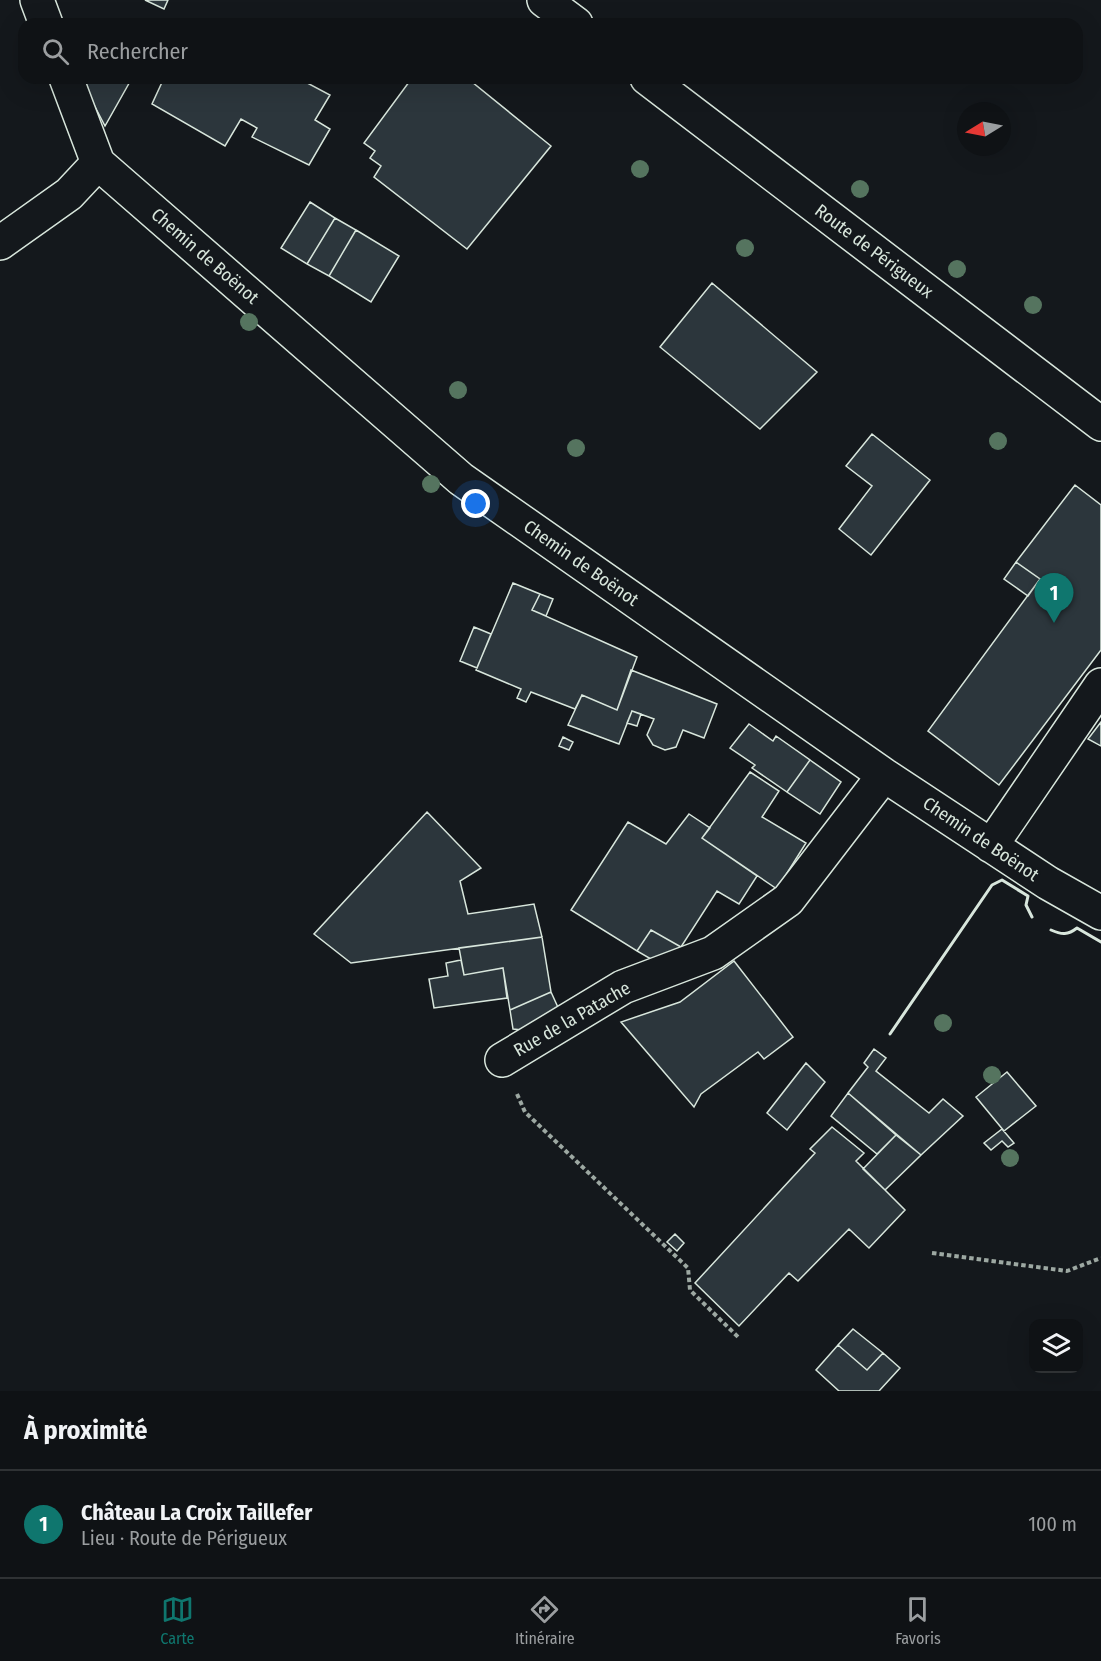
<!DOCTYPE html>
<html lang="fr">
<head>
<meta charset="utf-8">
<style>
  :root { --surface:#0f1215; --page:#181b1e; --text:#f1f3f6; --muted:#9b9ea0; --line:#2f3234; --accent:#0f766e }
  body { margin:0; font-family:"Fira Sans Condensed",sans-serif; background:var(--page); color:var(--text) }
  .controls { position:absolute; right:18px; bottom:18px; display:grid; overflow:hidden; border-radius:12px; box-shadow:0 6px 24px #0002 }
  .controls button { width:54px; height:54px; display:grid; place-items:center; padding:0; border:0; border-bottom:2px solid var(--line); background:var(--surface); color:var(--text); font:30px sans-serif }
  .compass { position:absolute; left:957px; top:102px; width:54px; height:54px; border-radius:50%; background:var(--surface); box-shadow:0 6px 24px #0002; rotate:260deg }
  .you { position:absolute; left:476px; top:504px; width:21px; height:21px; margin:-15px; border:4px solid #fff; border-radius:50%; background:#1a73e8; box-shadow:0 0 0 9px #1a73e833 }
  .badge { display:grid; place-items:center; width:39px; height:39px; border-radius:50%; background:var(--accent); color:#fff; font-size:20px; font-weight:700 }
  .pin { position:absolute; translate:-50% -50px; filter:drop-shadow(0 2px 3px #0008) }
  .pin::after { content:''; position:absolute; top:32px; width:21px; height:18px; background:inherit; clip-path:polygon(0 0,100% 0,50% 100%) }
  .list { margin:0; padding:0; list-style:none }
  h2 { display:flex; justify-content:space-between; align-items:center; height:78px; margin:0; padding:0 24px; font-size:26px }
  h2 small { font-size:20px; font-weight:400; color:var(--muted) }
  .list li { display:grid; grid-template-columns:39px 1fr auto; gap:18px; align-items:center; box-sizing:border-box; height:108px; padding:0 24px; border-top:2px solid var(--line) }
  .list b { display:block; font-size:22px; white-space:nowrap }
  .list p { margin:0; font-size:20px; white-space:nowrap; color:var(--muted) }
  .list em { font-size:20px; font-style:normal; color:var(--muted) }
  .icon { flex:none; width:33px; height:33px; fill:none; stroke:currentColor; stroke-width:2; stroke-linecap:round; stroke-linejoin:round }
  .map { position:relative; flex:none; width:1101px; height:1391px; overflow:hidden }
  .search { position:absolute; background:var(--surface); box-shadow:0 6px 24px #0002; left:18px; right:18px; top:18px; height:66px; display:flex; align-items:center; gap:15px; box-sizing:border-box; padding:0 21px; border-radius:18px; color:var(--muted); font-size:22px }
  .sheet { height:186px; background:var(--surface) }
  nav { display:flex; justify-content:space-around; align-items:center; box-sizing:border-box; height:84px; border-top:2px solid var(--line); background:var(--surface); font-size:16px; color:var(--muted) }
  nav a { display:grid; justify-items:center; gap:3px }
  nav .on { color:var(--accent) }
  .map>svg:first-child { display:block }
  .building { fill:#2c363c; stroke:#d8e6dc; stroke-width:1.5 }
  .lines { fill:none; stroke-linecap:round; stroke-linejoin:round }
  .minor-casing { stroke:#d8e6dc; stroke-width:36 }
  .major-casing { stroke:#d8e6dc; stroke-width:36 }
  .path { stroke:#9da8a2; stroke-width:4; stroke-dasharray:4.5 3; stroke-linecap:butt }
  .minor { stroke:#14181c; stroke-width:33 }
  .major { stroke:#14181c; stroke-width:33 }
  .wall { stroke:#d8e6dc; stroke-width:3 }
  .tree { fill:#55745f }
  .labels { text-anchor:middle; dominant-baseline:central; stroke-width:4.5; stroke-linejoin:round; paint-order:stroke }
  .street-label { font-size:18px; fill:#d8e6dc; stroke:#14181c }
</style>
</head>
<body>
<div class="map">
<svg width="1101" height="1391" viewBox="0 0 1101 1391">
  <rect width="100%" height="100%" fill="#14181c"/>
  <path class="building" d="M 145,0 L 168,0 L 164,9 Z
    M 80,78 L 132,78 L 105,126 Z
    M 164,78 L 298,78 L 330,95 L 315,120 L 330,129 L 309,165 L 252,137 L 257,128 L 241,119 L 225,146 L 152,104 Z
    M 412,78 L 467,78 L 551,146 L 467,249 L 374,177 L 381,166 L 370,158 L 375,151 L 364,143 Z
    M 310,202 L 335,218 L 307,264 L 281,248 Z
    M 335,218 L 356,230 L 329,276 L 307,264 Z
    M 356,230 L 399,256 L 371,302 L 329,276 Z
    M 712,283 L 817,372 L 760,429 L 660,347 Z
    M 872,434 L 930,480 L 871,555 L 839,529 L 872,486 L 846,466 Z
    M 1075,485 L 1101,505 L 1101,650 L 999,785 L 928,731 L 1040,579 L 1016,562 Z
    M 1016,562 L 1040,579 L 1028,596 L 1004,579 Z
    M 513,583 L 540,594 L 532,610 L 637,657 L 617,710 L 582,695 L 575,709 L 531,692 L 526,702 L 517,698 L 521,689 L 476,670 Z
    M 540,594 L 553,599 L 546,616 L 532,610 Z
    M 474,627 L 491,634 L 477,668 L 460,661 Z
    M 631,670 L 717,704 L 704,738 L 683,730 L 676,747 L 665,750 L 653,745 L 647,735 L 654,719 L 632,711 L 619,744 L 568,725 L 582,695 L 617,710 Z
    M 632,711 L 641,714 L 637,726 L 627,723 Z
    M 1101,722 L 1101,746 L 1088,739 Z
    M 749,724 L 773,741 L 776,736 L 810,760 L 787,792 L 752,768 L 755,765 L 730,748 Z
    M 563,737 L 573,742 L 569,750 L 559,746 Z
    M 810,760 L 841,782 L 820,814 L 787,792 Z
    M 750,772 L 779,791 L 762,817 L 806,843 L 777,889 L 702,838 Z
    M 427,812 L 481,868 L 460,881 L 468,914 L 534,904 L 542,937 L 351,963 L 314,934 Z
    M 689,814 L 710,828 L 702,838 L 757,876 L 739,904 L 717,891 L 681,947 L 651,930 L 637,951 L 571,910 L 628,822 L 666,844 Z
    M 651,930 L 681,947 L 674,959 L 656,962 L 637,951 Z
    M 542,937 L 551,992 L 510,1010 L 503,968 L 464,975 L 459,948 Z
    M 461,960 L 464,975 L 503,968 L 507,998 L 434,1008 L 429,979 L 448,976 L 446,963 Z
    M 734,961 L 793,1037 L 764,1059 L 758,1052 L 701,1094 L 694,1107 L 621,1022 L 680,1002 Z
    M 551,992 L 561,1014 L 532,1031 L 513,1029 L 510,1010 Z
    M 874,1049 L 886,1058 L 876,1071 L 929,1113 L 943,1099 L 963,1116 L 921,1155 L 848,1093 L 868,1067 L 864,1063 Z
    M 806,1063 L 825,1082 L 787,1130 L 767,1113 Z
    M 1007,1072 L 1036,1106 L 1004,1131 L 976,1097 Z
    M 848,1093 L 896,1135 L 877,1154 L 831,1116 Z
    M 832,1127 L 864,1153 L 856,1161 L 905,1210 L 869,1248 L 849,1229 L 798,1281 L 789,1273 L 739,1326 L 695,1283 L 815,1153 L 810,1149 Z
    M 1002,1129 L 1014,1143 L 1008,1147 L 1002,1141 L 991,1150 L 984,1143 Z
    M 896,1135 L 921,1155 L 885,1190 L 863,1169 Z
    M 675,1234 L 684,1243 L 677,1251 L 667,1242 Z
    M 853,1329 L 883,1353 L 867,1370 L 838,1345 Z
    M 838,1345 L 867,1370 L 883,1353 L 900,1368 L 879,1391 L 839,1391 L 816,1370 Z"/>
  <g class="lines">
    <defs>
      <path id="minor" d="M 37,0 L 46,24
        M 98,163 L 461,479 L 884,775 L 1048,883 L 1101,913
        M 0,243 L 69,194 L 98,163 L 66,78
        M 991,846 L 1101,685
        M 502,1060 L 623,987 L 713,953 L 788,900 L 884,775"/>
      <path id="major" d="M 544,0 L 576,24
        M 647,78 L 1101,424"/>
    </defs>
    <use href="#minor" class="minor-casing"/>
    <use href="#major" class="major-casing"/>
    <path class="path" d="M 517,1094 L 525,1112 L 688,1268 L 690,1290 L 738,1337
      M 932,1253 L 1067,1271 L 1101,1258"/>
    <use href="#minor" class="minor"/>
    <use href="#major" class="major"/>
    <path class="wall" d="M 1051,930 C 1062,935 1068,935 1077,928 L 1101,942
      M 890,1034 L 992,885 L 1002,880 L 1028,896 L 1026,905 L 1032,917"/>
  </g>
  <g class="tree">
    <circle cx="640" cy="169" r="9"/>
    <circle cx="860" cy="189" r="9"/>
    <circle cx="745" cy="248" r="9"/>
    <circle cx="957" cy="269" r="9"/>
    <circle cx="1033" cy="305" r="9"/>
    <circle cx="249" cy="322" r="9"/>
    <circle cx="458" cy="390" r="9"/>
    <circle cx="998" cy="441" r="9"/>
    <circle cx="576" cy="448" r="9"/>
    <circle cx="431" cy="484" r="9"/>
    <circle cx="943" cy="1023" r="9"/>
    <circle cx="992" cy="1075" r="9"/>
    <circle cx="1010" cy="1158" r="9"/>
  </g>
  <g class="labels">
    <g class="street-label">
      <text transform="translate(874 251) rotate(37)">Route de Périgueux</text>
      <text transform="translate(205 256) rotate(41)">Chemin de Boënot</text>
      <text transform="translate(581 563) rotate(35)">Chemin de Boënot</text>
      <text transform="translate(981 839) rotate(34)">Chemin de Boënot</text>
      <text transform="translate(572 1019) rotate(-30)">Rue de la Patache</text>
    </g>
  </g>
</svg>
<div class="controls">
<button><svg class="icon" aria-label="layers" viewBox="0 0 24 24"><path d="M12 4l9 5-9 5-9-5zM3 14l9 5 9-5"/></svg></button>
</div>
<svg class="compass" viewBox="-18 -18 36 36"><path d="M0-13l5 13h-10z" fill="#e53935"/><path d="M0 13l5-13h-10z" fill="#9b9ea0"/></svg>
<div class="you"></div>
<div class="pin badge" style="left:1054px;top:623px">1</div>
<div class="search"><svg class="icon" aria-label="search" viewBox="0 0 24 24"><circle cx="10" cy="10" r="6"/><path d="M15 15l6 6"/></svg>Rechercher</div>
</div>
<section class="sheet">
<h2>À proximité<small></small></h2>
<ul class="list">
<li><span class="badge">1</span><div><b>Château La Croix Taillefer</b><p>Lieu · Route de Périgueux</p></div><em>100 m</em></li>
</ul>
</section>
<nav>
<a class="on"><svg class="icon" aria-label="map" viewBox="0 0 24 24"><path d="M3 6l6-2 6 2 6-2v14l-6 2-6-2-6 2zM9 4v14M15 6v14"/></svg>Carte</a>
<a><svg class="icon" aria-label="directions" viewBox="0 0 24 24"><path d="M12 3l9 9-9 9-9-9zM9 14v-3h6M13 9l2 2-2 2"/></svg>Itinéraire</a>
<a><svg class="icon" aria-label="saved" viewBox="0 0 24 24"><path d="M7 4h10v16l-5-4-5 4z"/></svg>Favoris</a>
</nav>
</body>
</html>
